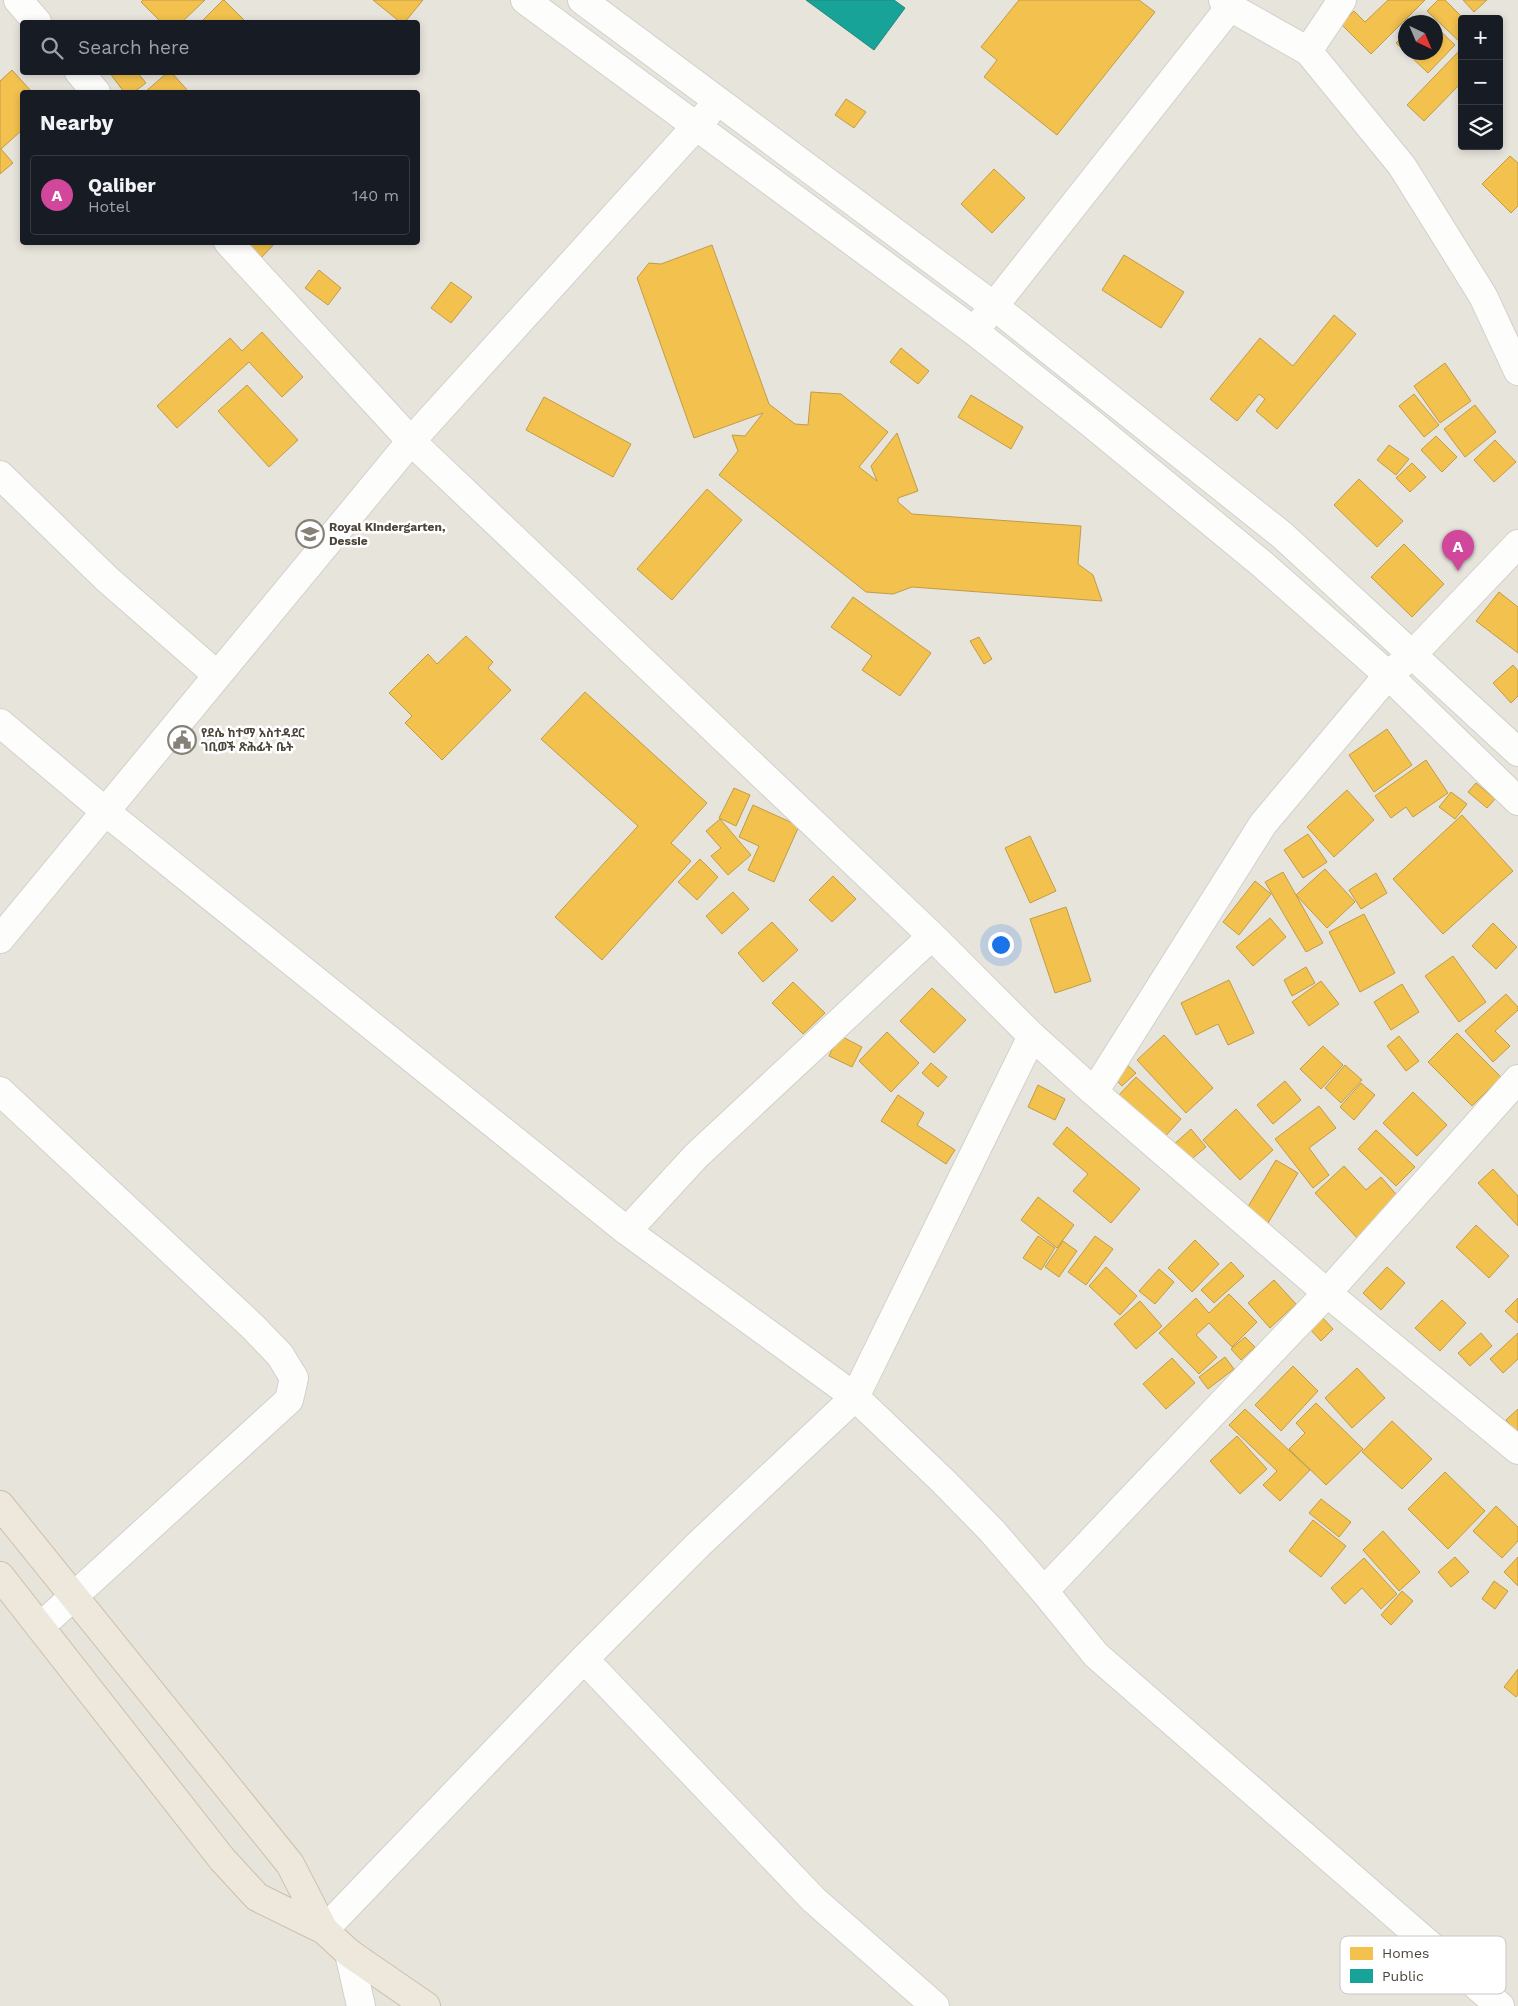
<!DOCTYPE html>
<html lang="en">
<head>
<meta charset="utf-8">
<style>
  :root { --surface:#171b24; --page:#20242c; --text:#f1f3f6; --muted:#9ea1a6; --line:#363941; --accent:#868178 }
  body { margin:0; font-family:"Work Sans","Noto Sans Ethiopic",sans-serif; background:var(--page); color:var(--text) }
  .controls { position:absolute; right:15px; top:15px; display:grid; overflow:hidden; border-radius:5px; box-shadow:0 2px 8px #0003 }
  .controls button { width:45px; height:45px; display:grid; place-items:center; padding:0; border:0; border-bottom:1px solid var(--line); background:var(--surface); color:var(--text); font:25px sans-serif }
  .compass { position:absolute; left:1398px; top:15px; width:45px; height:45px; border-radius:50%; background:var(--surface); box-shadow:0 2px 8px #0003; rotate:136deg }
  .you { position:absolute; left:1000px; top:944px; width:18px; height:18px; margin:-12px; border:4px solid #fff; border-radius:50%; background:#1a73e8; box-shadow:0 0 0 8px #1a73e833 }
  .badge { display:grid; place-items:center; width:32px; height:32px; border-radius:50%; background:var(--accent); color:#fff; font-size:16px; font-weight:700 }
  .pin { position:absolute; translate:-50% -41px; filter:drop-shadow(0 1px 2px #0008) }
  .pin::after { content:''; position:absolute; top:26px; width:18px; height:15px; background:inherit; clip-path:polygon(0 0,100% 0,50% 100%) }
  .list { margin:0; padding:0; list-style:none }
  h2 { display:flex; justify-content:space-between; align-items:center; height:65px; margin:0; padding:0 20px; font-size:21px }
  h2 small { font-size:16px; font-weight:400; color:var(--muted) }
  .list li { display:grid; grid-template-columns:32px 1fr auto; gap:15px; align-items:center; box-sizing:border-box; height:80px; margin:0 10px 10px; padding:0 10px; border:1px solid var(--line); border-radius:5px }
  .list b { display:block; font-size:19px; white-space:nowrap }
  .list p { margin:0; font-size:16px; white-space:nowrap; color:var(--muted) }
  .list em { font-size:16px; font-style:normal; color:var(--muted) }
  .icon { flex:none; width:28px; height:28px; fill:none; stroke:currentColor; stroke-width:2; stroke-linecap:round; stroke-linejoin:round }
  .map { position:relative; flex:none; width:1518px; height:2006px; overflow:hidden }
  .search { position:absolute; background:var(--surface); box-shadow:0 2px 8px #0003; left:20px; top:20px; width:400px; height:55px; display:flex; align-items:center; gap:12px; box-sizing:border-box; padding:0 18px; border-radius:5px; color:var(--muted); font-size:19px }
  .panel { position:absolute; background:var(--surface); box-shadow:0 2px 8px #0003; left:20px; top:90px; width:400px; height:155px; border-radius:5px }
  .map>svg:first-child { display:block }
  .residential { fill:#e7e4dc; fill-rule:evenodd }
  .homes { fill:#f2c14e; stroke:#c09c48 }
  .public { fill:#17a398; stroke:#27867c }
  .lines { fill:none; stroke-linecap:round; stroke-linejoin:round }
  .minor-casing { stroke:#d2d0cb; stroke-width:30 }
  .highway-casing { stroke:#ccbfa9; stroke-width:30 }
  .minor { stroke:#fdfdfc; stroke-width:28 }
  .highway { stroke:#ede8db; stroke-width:28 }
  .labels { text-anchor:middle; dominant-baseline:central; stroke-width:5; stroke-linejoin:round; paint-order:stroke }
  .poi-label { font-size:12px; font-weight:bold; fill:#4b4439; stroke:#fff; text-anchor:start }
  .key { fill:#fff; stroke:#c9c7c4; stroke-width:1 }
  .key-label { font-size:14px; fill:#4b4439 }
</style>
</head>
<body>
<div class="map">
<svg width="1518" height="2006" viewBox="0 0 1518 2006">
  <rect width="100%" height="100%" fill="#f4f2ee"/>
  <path class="residential" d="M 0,0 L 1518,0 L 1518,2006 L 0,2006 ZM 1462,19 L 1499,19 L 1499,146 L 1462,146 ZM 22,22 L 418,22 L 418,72 L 22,72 ZM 1406,22 L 1436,22 L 1436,52 L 1406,52 ZM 22,92 L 418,92 L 418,242 L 22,242 Z"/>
  <path class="homes" d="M 143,0 L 205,0 L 182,22 L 161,22 L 141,2 Z
    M 224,0 L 246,22 L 201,22 L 223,0 Z
    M 373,0 L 423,0 L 405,22 L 400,22 Z
    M 1019,0 L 1139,0 L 1155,12 L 1057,135 L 984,77 L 997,60 L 981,47 Z
    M 1388,0 L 1425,0 L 1371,54 L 1341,24 L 1354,11 L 1365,22 Z
    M 1438,0 L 1445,0 L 1464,19 L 1462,19 L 1462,44 L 1427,11 Z
    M 1463,0 L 1487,0 L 1474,12 Z
    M 1423,15 L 1431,22 L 1416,22 Z
    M 1436,27 L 1455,45 L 1428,73 L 1406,52 L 1436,52 Z
    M 1406,33 L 1406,52 L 1396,43 Z
    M 1462,48 L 1462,82 L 1424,121 L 1407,105 Z
    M 12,70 L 32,92 L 22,92 L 22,130 L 1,149 L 13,163 L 0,174 L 0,81 Z
    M 109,72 L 137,72 L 146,83 L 134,92 L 124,92 Z
    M 168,72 L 171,72 L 189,92 L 145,92 Z
    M 846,99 L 866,112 L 854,128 L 835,115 Z
    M 1510,156 L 1518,163 L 1518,206 L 1511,213 L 1482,184 Z
    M 994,169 L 1025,198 L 992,233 L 961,204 Z
    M 247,242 L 276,242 L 262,257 Z
    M 712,245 L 769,404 L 795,424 L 808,425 L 811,392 L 841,394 L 888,432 L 859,467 L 877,481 L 871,466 L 897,433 L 918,491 L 898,498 L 898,502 L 912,514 L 1081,526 L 1078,564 L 1093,575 L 1102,601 L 912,587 L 893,594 L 866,592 L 719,475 L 738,451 L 732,435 L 745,436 L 763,413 L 694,438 L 637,278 L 649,263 L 661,264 Z
    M 1124,255 L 1184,292 L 1161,328 L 1102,290 Z
    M 319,270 L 341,288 L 328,305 L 305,288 Z
    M 451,282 L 472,297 L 451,323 L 431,308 Z
    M 1334,315 L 1356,334 L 1277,429 L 1256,411 L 1265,399 L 1259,394 L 1237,421 L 1210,399 L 1260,338 L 1293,366 Z
    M 262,332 L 303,377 L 282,397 L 249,362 L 177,428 L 157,406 L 230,338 L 242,351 Z
    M 901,348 L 929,371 L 918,384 L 890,362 Z
    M 1445,363 L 1471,401 L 1440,423 L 1414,386 Z
    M 247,385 L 298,440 L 269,467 L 218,411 Z
    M 1414,394 L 1439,425 L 1424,437 L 1399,406 Z
    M 971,395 L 1023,427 L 1011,449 L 958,417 Z
    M 544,397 L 631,444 L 613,477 L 526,430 Z
    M 1475,405 L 1496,432 L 1465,457 L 1444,429 Z
    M 1436,436 L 1457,457 L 1442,472 L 1421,450 Z
    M 1495,440 L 1516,462 L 1494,482 L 1474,460 Z
    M 1389,445 L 1409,459 L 1396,475 L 1377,460 Z
    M 1412,463 L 1426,477 L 1410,492 L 1396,478 Z
    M 1359,479 L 1403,521 L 1377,547 L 1334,505 Z
    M 707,489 L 742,520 L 672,600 L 637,569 Z
    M 1404,544 L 1444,584 L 1412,617 L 1371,577 Z
    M 1499,592 L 1518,607 L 1518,653 L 1476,621 Z
    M 853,597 L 931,653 L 900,696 L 862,670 L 872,656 L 831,627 Z
    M 466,636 L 493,662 L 488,668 L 511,690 L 442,760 L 405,723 L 412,716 L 389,693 L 428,654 L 437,664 Z
    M 979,637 L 992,659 L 984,664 L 970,641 Z
    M 1513,665 L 1518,671 L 1518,696 L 1511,703 L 1493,683 Z
    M 585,692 L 707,803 L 671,843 L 691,861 L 602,960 L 555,917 L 638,826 L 541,739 Z
    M 1387,729 L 1412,765 L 1374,792 L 1349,755 Z
    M 1426,760 L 1448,793 L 1413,817 L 1406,807 L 1391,818 L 1375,796 Z
    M 1476,783 L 1495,799 L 1487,808 L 1468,792 Z
    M 734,788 L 750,795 L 736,826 L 719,818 Z
    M 1347,790 L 1374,820 L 1334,857 L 1307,827 Z
    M 1451,792 L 1467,804 L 1455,819 L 1439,807 Z
    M 753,805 L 799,826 L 774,882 L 748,870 L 759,846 L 739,837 Z
    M 1462,815 L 1513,871 L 1443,934 L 1393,879 Z
    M 720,819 L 751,855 L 728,875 L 711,856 L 721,848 L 706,831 Z
    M 1308,834 L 1327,862 L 1303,878 L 1284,850 Z
    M 1030,836 L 1056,891 L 1030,903 L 1005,848 Z
    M 700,859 L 718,877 L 697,900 L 678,882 Z
    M 1325,869 L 1355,902 L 1327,928 L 1296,895 Z
    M 1283,872 L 1323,943 L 1306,952 L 1265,882 Z
    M 1376,873 L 1387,893 L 1361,909 L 1349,890 Z
    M 833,876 L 856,899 L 832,922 L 809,900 Z
    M 1255,881 L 1271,894 L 1239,935 L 1223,922 Z
    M 733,892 L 749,909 L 722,934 L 706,916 Z
    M 1066,907 L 1091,981 L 1055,993 L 1030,919 Z
    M 1364,914 L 1395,973 L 1360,992 L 1329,932 Z
    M 1270,918 L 1286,937 L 1253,966 L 1236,947 Z
    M 772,922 L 798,950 L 763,982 L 738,953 Z
    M 1493,923 L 1517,947 L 1496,969 L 1472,946 Z
    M 1453,956 L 1486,1002 L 1459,1022 L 1425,976 Z
    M 1306,967 L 1315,983 L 1292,996 L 1284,980 Z
    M 1229,980 L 1254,1033 L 1228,1045 L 1218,1024 L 1196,1035 L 1181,1003 Z
    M 1321,981 L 1339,1004 L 1309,1026 L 1292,1002 Z
    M 793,982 L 825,1013 L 803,1034 L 772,1003 Z
    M 1402,984 L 1419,1012 L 1391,1030 L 1374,1002 Z
    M 932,988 L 966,1020 L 934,1053 L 900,1021 Z
    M 1506,994 L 1518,1007 L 1518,1010 L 1495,1031 L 1510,1046 L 1493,1062 L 1465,1031 Z
    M 887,1032 L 919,1063 L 891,1092 L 859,1061 Z
    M 1457,1033 L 1501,1077 L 1472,1106 L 1428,1062 Z
    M 839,1035 L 862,1047 L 852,1067 L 829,1056 Z
    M 1164,1035 L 1213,1088 L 1186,1113 L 1137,1060 Z
    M 1399,1036 L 1419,1061 L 1406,1071 L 1387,1046 Z
    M 1323,1046 L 1343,1065 L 1321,1089 L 1300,1069 Z
    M 1124,1062 L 1136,1073 L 1122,1086 L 1111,1075 Z
    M 931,1063 L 947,1077 L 938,1087 L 922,1073 Z
    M 1345,1065 L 1362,1080 L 1341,1103 L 1325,1088 Z
    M 1136,1077 L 1181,1119 L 1162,1140 L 1117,1097 Z
    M 1285,1081 L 1301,1100 L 1273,1124 L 1257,1105 Z
    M 1361,1083 L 1375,1095 L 1354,1120 L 1340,1107 Z
    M 1038,1085 L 1065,1099 L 1055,1120 L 1028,1107 Z
    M 1413,1092 L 1447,1125 L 1417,1156 L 1383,1123 Z
    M 898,1095 L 924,1113 L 917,1125 L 955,1150 L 946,1164 L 881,1121 Z
    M 1319,1106 L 1336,1128 L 1309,1148 L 1329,1175 L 1313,1188 L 1275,1139 Z
    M 1236,1109 L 1273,1150 L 1240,1180 L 1203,1140 Z
    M 1067,1127 L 1140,1189 L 1111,1223 L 1073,1191 L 1088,1174 L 1053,1144 Z
    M 1191,1129 L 1206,1147 L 1187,1163 L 1172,1146 Z
    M 1376,1130 L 1415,1167 L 1396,1186 L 1358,1149 Z
    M 1276,1160 L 1298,1173 L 1268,1223 L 1246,1210 Z
    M 1344,1166 L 1366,1190 L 1381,1177 L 1402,1201 L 1359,1240 L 1315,1193 Z
    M 1493,1169 L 1518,1196 L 1518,1226 L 1478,1183 Z
    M 1038,1197 L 1074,1225 L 1057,1248 L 1021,1220 Z
    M 1476,1225 L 1509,1256 L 1489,1278 L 1456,1247 Z
    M 1038,1236 L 1055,1248 L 1041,1270 L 1023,1258 Z
    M 1095,1236 L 1113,1249 L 1086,1285 L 1068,1272 Z
    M 1195,1240 L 1219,1264 L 1192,1292 L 1168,1268 Z
    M 1063,1241 L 1077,1251 L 1059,1277 L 1045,1267 Z
    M 1231,1262 L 1244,1276 L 1214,1303 L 1201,1290 Z
    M 1106,1267 L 1137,1296 L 1120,1315 L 1089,1286 Z
    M 1387,1267 L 1405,1283 L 1381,1310 L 1363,1293 Z
    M 1159,1269 L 1174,1282 L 1155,1304 L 1139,1291 Z
    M 1274,1280 L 1296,1304 L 1270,1328 L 1248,1303 Z
    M 1229,1294 L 1257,1322 L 1232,1347 L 1209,1323 L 1196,1335 L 1217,1357 L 1199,1374 L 1159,1333 L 1196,1298 L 1209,1313 Z
    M 1518,1298 L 1518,1323 L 1505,1311 Z
    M 1442,1300 L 1466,1323 L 1440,1351 L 1415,1328 Z
    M 1140,1301 L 1162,1326 L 1136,1349 L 1114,1324 Z
    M 1321,1316 L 1333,1329 L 1321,1341 L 1309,1328 Z
    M 1481,1333 L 1492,1346 L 1470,1366 L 1458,1353 Z
    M 1518,1333 L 1518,1359 L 1503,1373 L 1490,1359 Z
    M 1245,1337 L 1255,1347 L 1241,1360 L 1231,1349 Z
    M 1225,1357 L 1234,1369 L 1208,1389 L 1199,1377 Z
    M 1172,1358 L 1195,1383 L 1166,1409 L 1143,1384 Z
    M 1293,1366 L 1318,1391 L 1281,1431 L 1255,1405 Z
    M 1357,1368 L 1385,1398 L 1352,1428 L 1325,1398 Z
    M 1316,1403 L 1363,1449 L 1326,1485 L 1289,1449 L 1305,1433 L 1296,1423 Z
    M 1245,1409 L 1310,1470 L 1280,1501 L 1263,1485 L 1277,1471 L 1229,1425 Z
    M 1518,1409 L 1518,1433 L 1506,1420 Z
    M 1392,1421 L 1432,1459 L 1402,1489 L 1362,1452 Z
    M 1237,1436 L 1267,1469 L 1240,1494 L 1210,1461 Z
    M 1445,1472 L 1485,1511 L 1448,1549 L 1408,1509 Z
    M 1321,1499 L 1351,1522 L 1339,1537 L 1309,1513 Z
    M 1496,1506 L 1518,1527 L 1518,1541 L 1502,1558 L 1473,1531 Z
    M 1313,1520 L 1346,1546 L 1321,1577 L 1289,1551 Z
    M 1383,1531 L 1420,1572 L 1399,1591 L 1363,1550 Z
    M 1455,1557 L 1469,1572 L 1451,1587 L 1438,1572 Z
    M 1518,1557 L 1518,1586 L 1504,1572 Z
    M 1364,1558 L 1397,1594 L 1381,1609 L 1362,1588 L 1345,1604 L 1331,1588 Z
    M 1494,1581 L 1508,1591 L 1495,1609 L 1482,1599 Z
    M 1402,1591 L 1413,1601 L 1391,1625 L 1381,1615 Z
    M 1518,1669 L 1518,1694 L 1516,1697 L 1504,1687 Z"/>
  <path class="public" d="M 806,0 L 894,0 L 905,8 L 874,50 Z"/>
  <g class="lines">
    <defs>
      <path id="minor" d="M 18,0 L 37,22
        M 525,0 L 974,331 L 1087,420 L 1262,564 L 1388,675 L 1518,801
        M 582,0 L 994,306 L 1282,535 L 1518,752
        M 1223,0 L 1230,7 L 1308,51 L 1402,166 L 1483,296 L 1518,371
        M 1308,51 L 1342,0
        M 79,72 L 96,92
        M 228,242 L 411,441 L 932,936 L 1032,1036 L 1094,1092 L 1327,1293 L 1518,1450
        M 983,320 L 1230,7
        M 0,475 L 107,579 L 217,675
        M 0,723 L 106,812 L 627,1231 L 855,1397 L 944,1482 L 992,1531 L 1044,1591 L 1096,1655 L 1500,2006
        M 0,939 L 411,441 L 708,113
        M 0,1091 L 252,1326 L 280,1355 L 294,1378 L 289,1400 L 40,1627
        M 1094,1092 L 1263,824 L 1388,675 L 1412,655 L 1518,544
        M 627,1231 L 696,1156 L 932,936
        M 1044,1591 L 1327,1293 L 1518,1079
        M 584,1659 L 814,1900 L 935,2006
        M 324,1930 L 584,1659 L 699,1544 L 855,1397 L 1032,1036
        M 349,1953 L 361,2006"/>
      <path id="highway" d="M 0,1505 L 290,1864 L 324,1930
        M 0,1576 L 222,1859 L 257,1897 L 324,1930 L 349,1953 L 426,2006"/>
    </defs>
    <use href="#minor" class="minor-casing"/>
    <use href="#highway" class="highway-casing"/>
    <use href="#minor" class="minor"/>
    <use href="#highway" class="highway"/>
  </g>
  <defs>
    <symbol id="school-ring" viewBox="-11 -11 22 22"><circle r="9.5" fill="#fff" stroke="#868178" stroke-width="1.5"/><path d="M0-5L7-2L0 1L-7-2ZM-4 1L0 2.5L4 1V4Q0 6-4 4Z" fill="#868178"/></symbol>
    <symbol id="civic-ring" viewBox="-11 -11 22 22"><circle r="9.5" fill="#fff" stroke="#868178" stroke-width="1.5"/><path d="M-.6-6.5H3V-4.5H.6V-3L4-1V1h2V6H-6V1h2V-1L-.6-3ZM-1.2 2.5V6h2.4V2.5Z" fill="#868178"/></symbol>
  </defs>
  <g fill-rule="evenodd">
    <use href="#school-ring" x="294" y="518" width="32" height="32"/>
    <use href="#civic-ring" x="166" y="724" width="32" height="32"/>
  </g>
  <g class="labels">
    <g class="poi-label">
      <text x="329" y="527">Royal Kindergarten,<tspan x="329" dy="14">Dessie</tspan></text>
      <text x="201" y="733">የደሴ ከተማ አስተዳደር<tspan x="201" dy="14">ገቢወች ጽሕፊት ቤት</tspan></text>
    </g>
  </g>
  <rect x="1340" y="1936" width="166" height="58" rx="8" class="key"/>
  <rect x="1350" y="1947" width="23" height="13" fill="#f2c14e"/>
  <rect x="1350" y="1969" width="23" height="14" fill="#17a398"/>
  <g class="key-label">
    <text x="1382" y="1958">Homes</text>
    <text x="1382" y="1981">Public</text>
  </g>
</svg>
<div class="controls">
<button>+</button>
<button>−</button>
<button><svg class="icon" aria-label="layers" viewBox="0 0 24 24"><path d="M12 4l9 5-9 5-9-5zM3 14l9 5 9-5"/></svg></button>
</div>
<svg class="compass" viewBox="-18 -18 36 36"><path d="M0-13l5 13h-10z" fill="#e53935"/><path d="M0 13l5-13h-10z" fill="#9ea1a6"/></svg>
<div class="you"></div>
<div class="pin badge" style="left:1458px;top:571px;background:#d1479c">A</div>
<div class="search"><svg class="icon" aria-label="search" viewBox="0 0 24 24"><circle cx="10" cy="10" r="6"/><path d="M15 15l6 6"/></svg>Search here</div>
<section class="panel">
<h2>Nearby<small></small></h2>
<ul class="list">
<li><span class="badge" style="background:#d1479c">A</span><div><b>Qaliber</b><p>Hotel</p></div><em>140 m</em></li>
</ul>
</section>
</div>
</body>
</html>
